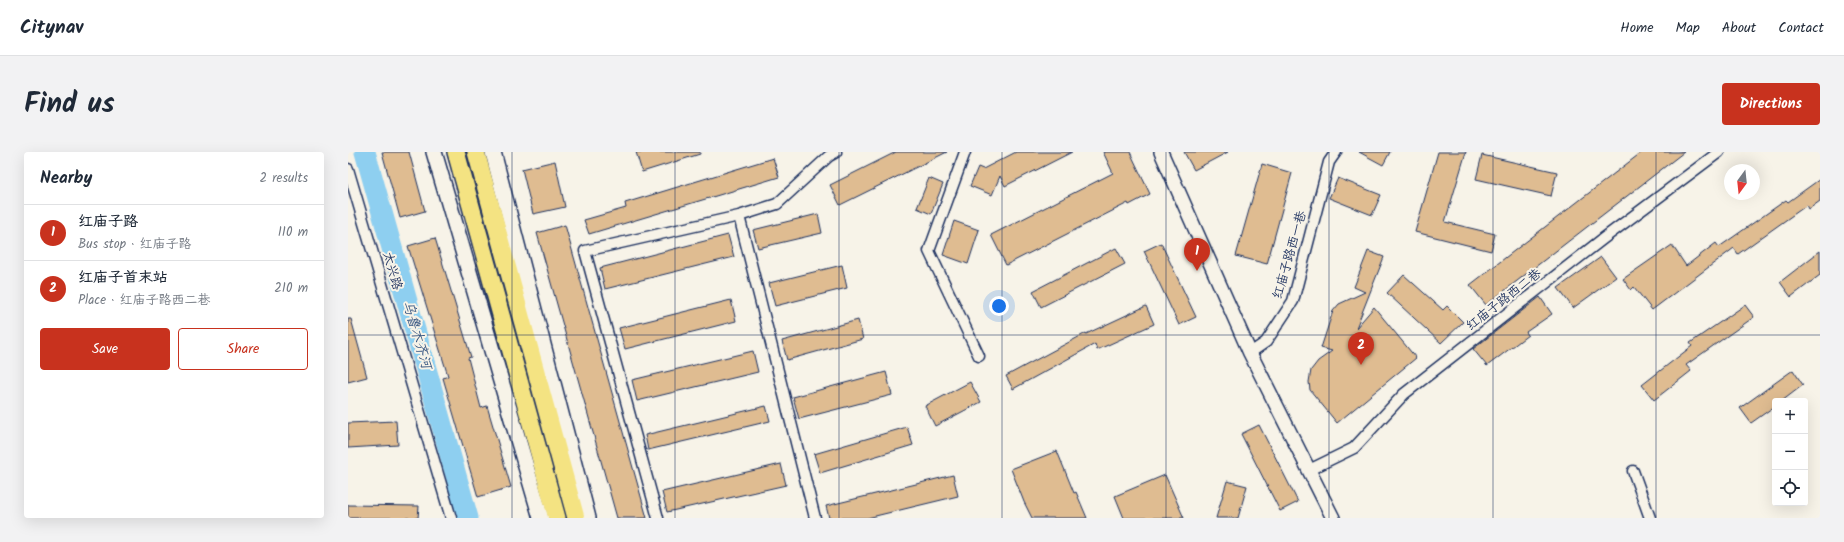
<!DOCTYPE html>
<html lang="en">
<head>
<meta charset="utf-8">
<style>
  :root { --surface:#fff; --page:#f2f2f3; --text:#1f2937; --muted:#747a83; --line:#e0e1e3; --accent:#c8321e }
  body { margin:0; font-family:Kalam,"LXGW WenKai TC",sans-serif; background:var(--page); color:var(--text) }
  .controls { position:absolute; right:12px; bottom:12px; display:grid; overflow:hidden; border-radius:4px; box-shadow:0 4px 16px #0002 }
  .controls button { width:36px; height:36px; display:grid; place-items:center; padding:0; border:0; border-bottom:1px solid var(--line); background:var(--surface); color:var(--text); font:20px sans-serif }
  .compass { position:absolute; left:1376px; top:12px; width:36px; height:36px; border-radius:50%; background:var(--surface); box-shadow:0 4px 16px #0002; rotate:195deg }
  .you { position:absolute; left:651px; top:154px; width:14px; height:14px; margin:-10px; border:3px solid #fff; border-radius:50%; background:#1a73e8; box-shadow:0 0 0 6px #1a73e833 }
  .badge { display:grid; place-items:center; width:26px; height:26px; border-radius:50%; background:var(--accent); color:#fff; font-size:13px; font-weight:700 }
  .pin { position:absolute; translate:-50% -33px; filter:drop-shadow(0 1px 2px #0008) }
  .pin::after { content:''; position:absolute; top:21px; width:14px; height:12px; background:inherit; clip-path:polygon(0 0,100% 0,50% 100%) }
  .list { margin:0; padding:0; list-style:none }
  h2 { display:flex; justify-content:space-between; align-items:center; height:52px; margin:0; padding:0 16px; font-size:17px }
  h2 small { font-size:13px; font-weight:400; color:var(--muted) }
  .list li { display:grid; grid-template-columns:26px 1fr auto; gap:12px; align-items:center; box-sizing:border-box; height:56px; padding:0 16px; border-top:1px solid var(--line) }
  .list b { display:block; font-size:15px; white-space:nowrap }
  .list p { margin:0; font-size:13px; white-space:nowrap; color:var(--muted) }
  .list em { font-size:13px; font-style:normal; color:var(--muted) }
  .actions { display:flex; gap:8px; padding:12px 16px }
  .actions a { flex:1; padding:9px 0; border:1px solid var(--accent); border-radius:4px; text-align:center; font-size:14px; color:var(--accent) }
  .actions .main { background:var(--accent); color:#fff }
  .icon { flex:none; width:22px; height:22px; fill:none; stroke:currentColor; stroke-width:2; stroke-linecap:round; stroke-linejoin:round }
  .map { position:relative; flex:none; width:1472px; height:366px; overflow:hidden; border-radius:4px }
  header { display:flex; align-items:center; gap:24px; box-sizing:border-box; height:56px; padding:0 20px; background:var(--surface); border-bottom:1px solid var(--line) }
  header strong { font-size:19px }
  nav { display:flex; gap:22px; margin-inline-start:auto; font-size:14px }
  .intro { display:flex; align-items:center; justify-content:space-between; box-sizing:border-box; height:96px; padding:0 24px }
  h1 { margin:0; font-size:28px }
  .button { padding:10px 18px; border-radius:4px; background:var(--accent); color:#fff; font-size:14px; font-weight:700 }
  main { display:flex; gap:24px; padding:0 24px }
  aside { flex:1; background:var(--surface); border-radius:4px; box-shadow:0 4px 16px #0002 }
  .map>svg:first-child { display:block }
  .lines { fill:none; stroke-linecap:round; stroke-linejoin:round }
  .river { stroke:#8ecff0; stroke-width:21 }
  .building { fill:#dfbc91; stroke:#1b2f5e }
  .minor-casing { stroke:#1b2f5e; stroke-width:13 }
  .tertiary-casing { stroke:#1b2f5e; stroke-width:16 }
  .secondary-casing { stroke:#1b2f5e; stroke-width:18 }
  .trunk-casing { stroke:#1b2f5e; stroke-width:20 }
  .minor { stroke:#f7f3e8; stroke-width:10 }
  .tertiary { stroke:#f7f3e8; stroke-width:13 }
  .secondary { stroke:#f7f3e8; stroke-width:15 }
  .trunk { stroke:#f4e382; stroke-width:17 }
  .grid { fill:none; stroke:#1b2f5e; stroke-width:1; stroke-opacity:0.55 }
  .labels { text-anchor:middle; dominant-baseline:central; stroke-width:4; stroke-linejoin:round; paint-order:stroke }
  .street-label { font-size:13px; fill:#1b2f5e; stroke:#f7f3e8 }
  .water-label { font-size:14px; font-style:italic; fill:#385782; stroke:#f7f3e8 }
</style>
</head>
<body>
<header>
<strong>Citynav</strong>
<nav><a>Home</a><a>Map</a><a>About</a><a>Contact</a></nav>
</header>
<div class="intro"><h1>Find us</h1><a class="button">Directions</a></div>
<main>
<aside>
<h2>Nearby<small>2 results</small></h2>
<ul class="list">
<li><span class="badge">1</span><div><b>红庙子路</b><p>Bus stop · 红庙子路</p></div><em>110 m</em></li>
<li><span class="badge">2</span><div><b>红庙子首末站</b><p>Place · 红庙子路西二巷</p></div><em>210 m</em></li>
</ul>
<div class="actions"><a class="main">Save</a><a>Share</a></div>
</aside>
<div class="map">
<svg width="1472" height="366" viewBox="0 0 1472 366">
  <rect width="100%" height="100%" fill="#f7f3e8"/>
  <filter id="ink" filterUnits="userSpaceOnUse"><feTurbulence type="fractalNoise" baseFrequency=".025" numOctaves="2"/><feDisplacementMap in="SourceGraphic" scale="8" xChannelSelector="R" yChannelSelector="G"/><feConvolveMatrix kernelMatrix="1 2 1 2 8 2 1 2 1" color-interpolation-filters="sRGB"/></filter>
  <g filter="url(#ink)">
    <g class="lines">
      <path class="river" d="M 17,0 L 120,366"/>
    </g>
    <path class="building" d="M 34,0 L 61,0 L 77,59 L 52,66 Z
      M 288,0 L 352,0 L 352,2 L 294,20 Z
      M 548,0 L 599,0 L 492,53 L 482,33 Z
      M 668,0 L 724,0 L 657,34 L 652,24 L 644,43 L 622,34 L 630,15 L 635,17 Z
      M 755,0 L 782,0 L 802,42 L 781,53 L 780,51 L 658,113 L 643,83 L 765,21 Z
      M 836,0 L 880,0 L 846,18 Z
      M 1011,0 L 1042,0 L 1035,13 Z
      M 1090,0 L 1118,0 L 1097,70 L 1147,82 L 1143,99 L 1067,80 Z
      M 1294,0 L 1336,0 L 1138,153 L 1122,133 Z
      M 1134,3 L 1209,20 L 1203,44 L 1128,27 Z
      M 425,6 L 431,25 L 241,82 L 236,68 L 278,56 L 277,51 Z
      M 207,9 L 217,55 L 185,62 L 174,17 Z
      M 914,12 L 944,21 L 919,112 L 888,104 Z
      M 581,26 L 595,32 L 583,62 L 569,56 Z
      M 990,26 L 1033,43 L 1024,63 L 981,46 Z
      M 1472,27 L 1472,49 L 1461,57 L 1459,53 L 1390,102 L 1386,96 L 1304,158 L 1286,135 L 1283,138 L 1275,127 L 1324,93 L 1338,114 L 1368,91 L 1371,95 L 1438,48 L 1440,50 Z
      M 470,62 L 474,81 L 410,96 L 405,78 Z
      M 606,69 L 631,78 L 620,112 L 595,103 Z
      M 217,73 L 299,366 L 269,366 L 189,81 Z
      M 380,83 L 386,105 L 257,137 L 252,116 Z
      M 87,86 L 123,205 L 120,206 L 133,256 L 139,254 L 163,335 L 130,345 L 95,226 L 100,224 L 60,94 Z
      M 813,91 L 848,165 L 831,173 L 796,99 Z
      M 768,96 L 777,112 L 693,155 L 685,139 Z
      M 1020,99 L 1036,105 L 1008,176 L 1026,155 L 1068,206 L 989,271 L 962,238 L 961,230 L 963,218 L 970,209 L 984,199 L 973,196 L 985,159 L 991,152 L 1017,140 L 1006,135 Z
      M 1472,99 L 1472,123 L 1443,145 L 1432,130 Z
      M 1253,105 L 1268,125 L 1225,156 L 1210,136 Z
      M 494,113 L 499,136 L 427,154 L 421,131 Z
      M 1056,123 L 1095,158 L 1099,154 L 1115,170 L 1093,191 L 1039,141 Z
      M 1192,145 L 1204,162 L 1178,180 L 1180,183 L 1139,214 L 1125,197 Z
      M 383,148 L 388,169 L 277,197 L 271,176 Z
      M 1397,153 L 1406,165 L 1338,213 L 1343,219 L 1306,248 L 1294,233 L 1344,194 L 1342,191 Z
      M 798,154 L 806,172 L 749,198 L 747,192 L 665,237 L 658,224 L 738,181 L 738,182 Z
      M 0,167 L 3,167 L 19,225 L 0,230 Z
      M 510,168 L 515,187 L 439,208 L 434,189 Z
      M 405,199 L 410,220 L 289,249 L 284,228 Z
      M 1445,218 L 1455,233 L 1434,249 L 1427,249 L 1427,254 L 1403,271 L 1392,256 Z
      M 538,220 L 544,243 L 451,267 L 445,245 Z
      M 622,230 L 633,250 L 587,274 L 577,254 Z
      M 418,254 L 422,269 L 300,298 L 297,283 Z
      M 48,269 L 50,293 L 0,296 L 0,271 Z
      M 911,273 L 950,350 L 932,359 L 893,282 Z
      M 559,275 L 565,293 L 472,321 L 466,302 Z
      M 709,299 L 726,341 L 728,340 L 739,366 L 684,366 L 676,350 L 663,317 Z
      M 433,312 L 438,333 L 319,360 L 314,340 Z
      M 605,323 L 610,344 L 519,366 L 481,366 L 478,354 Z
      M 817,323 L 836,366 L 776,366 L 767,344 Z
      M 879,329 L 899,334 L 890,366 L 868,366 Z
      M 0,353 L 71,354 L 70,366 L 0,366 Z"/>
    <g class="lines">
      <defs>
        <path id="minor" d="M 617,0 L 581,99 L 631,204
          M 0,17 L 103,366
          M 391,64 L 467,366
          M 902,201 L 918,190 L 945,149 L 981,10 L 988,0
          M 961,318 L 1006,296 L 1056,242 L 1256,86 L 1371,0
          M 1285,319 L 1302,366
          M 310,366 L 237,99 L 391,64 L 429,52 L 481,4 L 488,0"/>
        <path id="tertiary" d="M 813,0 L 902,201 L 985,366"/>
        <path id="secondary" d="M 86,0 L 193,366
          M 145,0 L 240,366"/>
        <path id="trunk" d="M 108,0 L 209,366
          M 128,0 L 228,366"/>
      </defs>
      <use href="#minor" class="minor-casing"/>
      <use href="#tertiary" class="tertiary-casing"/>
      <use href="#secondary" class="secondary-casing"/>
      <use href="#trunk" class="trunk-casing"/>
      <use href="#minor" class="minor"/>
      <use href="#tertiary" class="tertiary"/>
      <use href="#secondary" class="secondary"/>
      <use href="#trunk" class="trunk"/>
    </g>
  </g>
  <path class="grid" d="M 164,0 L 164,366M 327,0 L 327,366M 491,0 L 491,366M 654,0 L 654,366M 818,0 L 818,366M 981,0 L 981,366M 1145,0 L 1145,366M 1308,0 L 1308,366M 0,183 L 1472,183"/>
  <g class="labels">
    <g class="street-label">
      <text transform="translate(942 103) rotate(-74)">红庙子路西一巷</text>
      <text transform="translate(44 119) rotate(74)">太兴路</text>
      <text transform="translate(1156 148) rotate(-38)">红庙子路西二巷</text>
    </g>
    <g class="water-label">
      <text transform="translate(69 183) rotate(74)">乌鲁木齐河</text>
    </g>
  </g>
</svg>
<div class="controls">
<button>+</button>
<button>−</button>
<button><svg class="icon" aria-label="locate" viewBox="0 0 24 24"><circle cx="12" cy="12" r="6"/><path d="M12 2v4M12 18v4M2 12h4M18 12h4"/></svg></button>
</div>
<svg class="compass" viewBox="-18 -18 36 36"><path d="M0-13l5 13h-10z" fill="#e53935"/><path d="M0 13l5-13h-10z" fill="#747a83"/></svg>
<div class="you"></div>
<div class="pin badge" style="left:849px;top:119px">1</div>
<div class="pin badge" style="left:1013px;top:213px">2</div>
</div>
</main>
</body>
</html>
